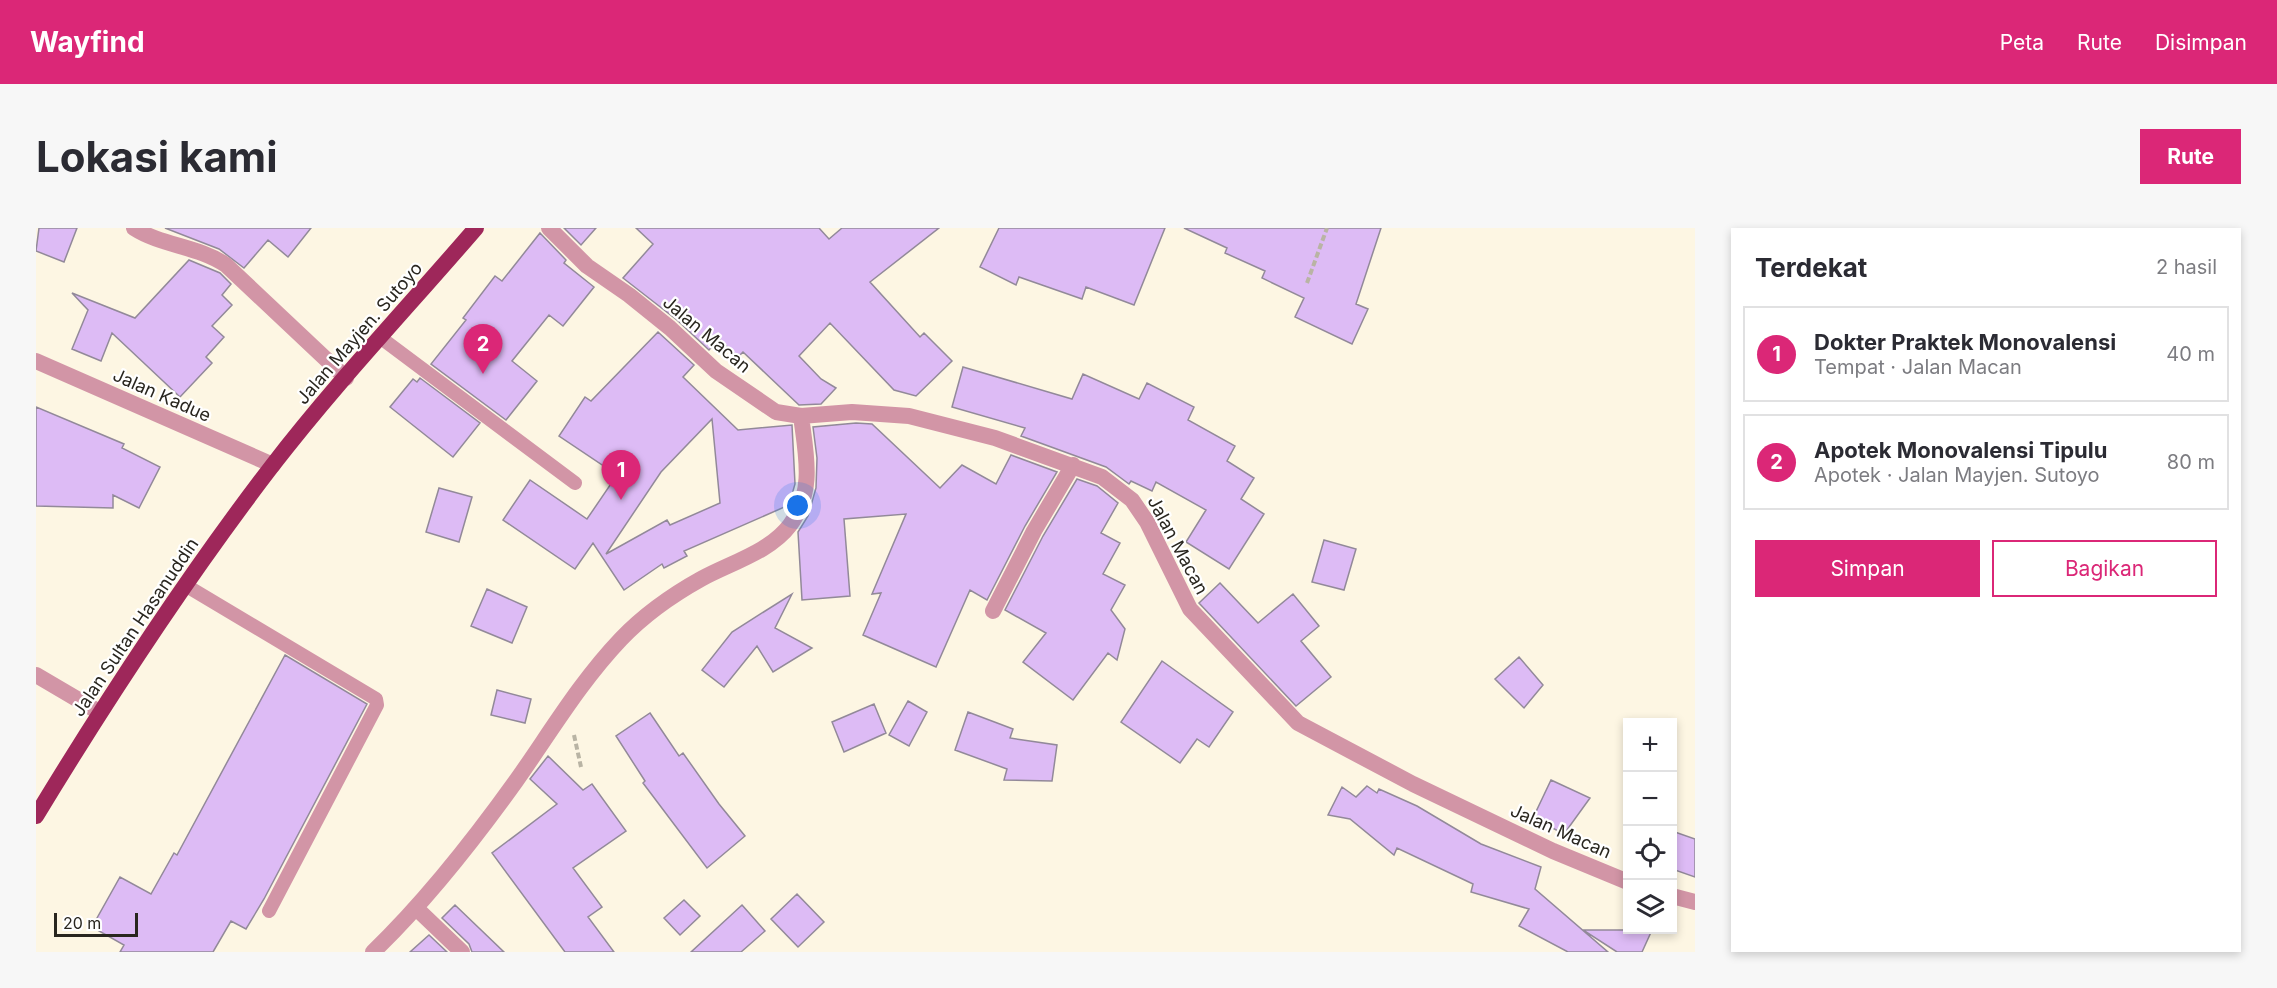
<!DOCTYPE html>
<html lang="id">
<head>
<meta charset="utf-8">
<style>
  :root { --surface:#fff; --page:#f7f7f7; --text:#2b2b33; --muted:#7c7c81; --line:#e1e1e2; --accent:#db2777 }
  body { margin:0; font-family:Inter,sans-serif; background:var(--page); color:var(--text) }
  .controls { position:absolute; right:18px; bottom:18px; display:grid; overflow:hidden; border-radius:0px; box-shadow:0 3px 9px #0003 }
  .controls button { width:54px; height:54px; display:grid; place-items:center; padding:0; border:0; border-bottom:2px solid var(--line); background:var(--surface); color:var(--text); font:30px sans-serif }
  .scale { position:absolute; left:18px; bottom:15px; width:84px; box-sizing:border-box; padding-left:6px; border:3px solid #29261f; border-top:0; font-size:16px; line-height:21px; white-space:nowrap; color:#29261f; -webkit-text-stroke:4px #fff; paint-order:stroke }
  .you { position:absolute; left:762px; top:278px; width:21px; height:21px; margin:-15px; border:4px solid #fff; border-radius:50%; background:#1a73e8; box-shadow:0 0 0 9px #1a73e833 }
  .badge { display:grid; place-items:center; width:39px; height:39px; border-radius:50%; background:var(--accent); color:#fff; font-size:20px; font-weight:700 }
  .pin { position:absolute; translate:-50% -50px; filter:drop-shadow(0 2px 3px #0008) }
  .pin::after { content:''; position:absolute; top:32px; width:21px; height:18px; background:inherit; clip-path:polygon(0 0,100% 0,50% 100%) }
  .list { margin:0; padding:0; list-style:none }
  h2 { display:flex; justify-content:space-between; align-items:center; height:78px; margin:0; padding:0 24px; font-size:26px }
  h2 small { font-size:20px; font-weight:400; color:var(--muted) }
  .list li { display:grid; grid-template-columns:39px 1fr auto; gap:18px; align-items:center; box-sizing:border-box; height:96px; margin:0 12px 12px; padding:0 12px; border:2px solid var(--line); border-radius:0px }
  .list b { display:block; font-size:22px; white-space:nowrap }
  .list p { margin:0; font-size:20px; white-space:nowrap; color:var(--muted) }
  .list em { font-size:20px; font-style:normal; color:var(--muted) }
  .actions { display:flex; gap:12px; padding:18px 24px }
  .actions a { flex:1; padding:14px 0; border:2px solid var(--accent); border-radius:0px; text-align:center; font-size:21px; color:var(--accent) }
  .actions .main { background:var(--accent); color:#fff }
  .icon { flex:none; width:33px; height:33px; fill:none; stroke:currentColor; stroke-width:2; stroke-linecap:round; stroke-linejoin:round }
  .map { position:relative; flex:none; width:1659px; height:724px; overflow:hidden; border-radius:0px }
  header { display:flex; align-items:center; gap:36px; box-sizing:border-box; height:84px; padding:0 30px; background:var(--accent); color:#fff }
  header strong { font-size:28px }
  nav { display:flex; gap:33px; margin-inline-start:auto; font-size:21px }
  .intro { display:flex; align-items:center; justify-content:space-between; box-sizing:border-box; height:144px; padding:0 36px }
  h1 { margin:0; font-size:42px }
  .button { padding:15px 27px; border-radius:0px; background:var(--accent); color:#fff; font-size:21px; font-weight:700 }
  main { display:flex; gap:36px; padding:0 36px }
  aside { flex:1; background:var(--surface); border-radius:0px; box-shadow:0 3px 9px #0003 }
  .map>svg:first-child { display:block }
  .building { fill:#ddbbf5; stroke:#928999; stroke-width:1.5; fill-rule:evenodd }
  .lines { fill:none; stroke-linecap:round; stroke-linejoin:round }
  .path { stroke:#b9b4a4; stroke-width:4; stroke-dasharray:6 3; stroke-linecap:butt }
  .service { stroke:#d295a6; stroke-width:14 }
  .minor { stroke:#d295a6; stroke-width:16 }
  .trunk { stroke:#9e275a; stroke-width:16 }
  .labels { text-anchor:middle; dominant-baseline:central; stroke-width:4.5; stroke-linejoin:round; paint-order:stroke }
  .street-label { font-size:18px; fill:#29261f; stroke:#fff }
</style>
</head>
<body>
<header>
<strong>Wayfind</strong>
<nav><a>Peta</a><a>Rute</a><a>Disimpan</a></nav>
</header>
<div class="intro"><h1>Lokasi kami</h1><a class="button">Rute</a></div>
<main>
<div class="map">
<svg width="1659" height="724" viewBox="0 0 1659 724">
  <rect width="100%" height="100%" fill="#fdf6e3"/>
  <path class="building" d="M 3,0 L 41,0 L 28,34 L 0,23 Z
    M 129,0 L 275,0 L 252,29 L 232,12 L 208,40 L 183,21 Z
    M 528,0 L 560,0 L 545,17 Z
    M 600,0 L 783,0 L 793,11 L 806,0 L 903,0 L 834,54 L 884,109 L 888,105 L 916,133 L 880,168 L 858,162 L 794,95 L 763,128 L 785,151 L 800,160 L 785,176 L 763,177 L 707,124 L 702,129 L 683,111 L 673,122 L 641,92 L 587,50 L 617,16 Z
    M 963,0 L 1129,0 L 1098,77 L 1050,59 L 1046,71 L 983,49 L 980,57 L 944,39 Z
    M 1148,0 L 1345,0 L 1320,76 L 1332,81 L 1316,116 L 1259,89 L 1268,70 L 1226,50 L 1229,43 L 1189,25 L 1191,20 Z
    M 504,5 L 530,32 L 528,35 L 558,59 L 527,98 L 513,87 L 476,133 L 501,153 L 470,192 L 395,136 L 430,92 L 427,90 L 459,48 L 466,53 Z
    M 153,32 L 184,45 L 195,56 L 186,67 L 196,77 L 176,98 L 188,109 L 170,129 L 176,135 L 144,169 L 76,105 L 65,133 L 36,121 L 52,82 L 36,65 L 99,90 Z
    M 622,104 L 658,137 L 647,149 L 702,202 L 756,197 L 759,256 L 753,277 L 648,323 L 651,328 L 628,340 L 626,336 L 588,362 L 557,315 L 539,341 L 467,292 L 494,252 L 551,291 L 581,247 L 523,208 L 549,169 L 555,173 ZM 676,191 L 684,275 L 634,297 L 631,292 L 570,326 L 625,244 Z
    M 927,139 L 1036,171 L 1047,146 L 1103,171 L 1111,155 L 1158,179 L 1152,192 L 1199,218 L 1191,233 L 1218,250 L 1205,271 L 1228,286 L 1193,341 L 1150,314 L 1170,282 L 1120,254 L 1116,263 L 1095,253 L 1093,256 L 1070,239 L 985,208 L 989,200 L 916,179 Z
    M 384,150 L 444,195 L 417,229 L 354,179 L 377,151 L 381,154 Z
    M 0,179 L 88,216 L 86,220 L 124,239 L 103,280 L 77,267 L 77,280 L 0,278 Z
    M 820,195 L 836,196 L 904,260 L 926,237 L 960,256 L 975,227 L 1021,244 L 989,298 L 951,372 L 934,362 L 900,439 L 827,407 L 845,365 L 836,366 L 870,286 L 808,291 L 814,368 L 766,372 L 762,304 L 772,288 L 780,260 L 781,230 L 777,199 Z
    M 1041,251 L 1061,258 L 1082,275 L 1065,305 L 1084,315 L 1067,346 L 1089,357 L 1075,382 L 1089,401 L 1081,432 L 1072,425 L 1037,472 L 987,434 L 1010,405 L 969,382 L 1007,308 Z
    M 403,260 L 436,269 L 423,314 L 390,304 Z
    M 1288,312 L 1320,321 L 1308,362 L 1276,354 Z
    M 1184,355 L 1222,395 L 1257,366 L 1283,398 L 1265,413 L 1295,449 L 1260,478 L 1163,375 Z
    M 451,361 L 491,379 L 476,415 L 435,398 Z
    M 756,366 L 739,400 L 776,420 L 737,444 L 721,418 L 688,459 L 666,442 L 696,404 Z
    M 249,427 L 331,476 L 228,671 L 210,701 L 195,693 L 177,724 L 84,724 L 88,717 L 56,699 L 84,649 L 115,666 L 138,625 L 141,627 Z
    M 1483,429 L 1507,457 L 1488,480 L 1459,451 Z
    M 1126,433 L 1197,484 L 1173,519 L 1161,511 L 1144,535 L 1085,494 Z
    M 461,462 L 495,471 L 489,495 L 455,487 Z
    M 872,473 L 891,484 L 873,518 L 853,507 Z
    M 838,476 L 850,505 L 808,524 L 796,494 Z
    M 932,484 L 977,501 L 974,510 L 1021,517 L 1016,553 L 968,552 L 971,541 L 919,522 Z
    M 614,485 L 643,528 L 647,525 L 683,576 L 709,608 L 671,640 L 607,555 L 609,553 L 580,508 Z
    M 512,528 L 547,562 L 556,556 L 590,603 L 537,640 L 566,679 L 552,689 L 578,724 L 529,724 L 456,625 L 521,576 L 494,551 Z
    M 1515,552 L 1554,570 L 1528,606 L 1497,590 Z
    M 1331,558 L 1341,565 L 1343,561 L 1381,578 L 1445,616 L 1505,639 L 1499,661 L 1572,724 L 1532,724 L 1483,698 L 1493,681 L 1435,664 L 1437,656 L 1361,620 L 1358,627 L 1314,591 L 1292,587 L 1306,559 L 1320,569 Z
    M 1636,603 L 1659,611 L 1659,649 L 1636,641 Z
    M 761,666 L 788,694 L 762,719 L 735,691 Z
    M 648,672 L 664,688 L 644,707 L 628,690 Z
    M 419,677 L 468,724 L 436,724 L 433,716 L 406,690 Z
    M 706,677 L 729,703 L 705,724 L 655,724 Z
    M 1547,702 L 1616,702 L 1606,724 L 1581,724 Z
    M 393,707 L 411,724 L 374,724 Z"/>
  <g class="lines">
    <path class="path" d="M 1271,55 L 1291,0
      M 538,507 L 545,539"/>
    <path class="service" d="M 345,110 L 539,255
      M 149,357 L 340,471 L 341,477 L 233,683"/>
    <path class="minor" d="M 98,0 C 126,18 162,18 190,37 L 310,150
      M 513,0 L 551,38 L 593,67 L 634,100 L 680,143 L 740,184 L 765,188 L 816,184 L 873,188 L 959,210 L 1066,249 L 1096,272 L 1111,294 L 1154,381 L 1262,495 L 1377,556 L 1517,623 L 1592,654
      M 0,133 L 237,237
      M 957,383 L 998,303 L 1037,237
      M 0,447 L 63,484
      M 1636,668 L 1659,674
      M 380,680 L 426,724
      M 337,724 C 390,673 437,613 480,553 C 514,505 544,454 585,411 C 607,388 638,366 665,351 C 694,335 734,324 754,297 C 779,263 770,227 765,188"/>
    <path class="trunk" d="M 0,588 C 73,468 150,350 236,238 C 300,155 372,79 440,0"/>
  </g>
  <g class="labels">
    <g class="street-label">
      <text transform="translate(323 105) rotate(-49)">Jalan Mayjen. Sutoyo</text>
      <text transform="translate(671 106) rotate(40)">Jalan Macan</text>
      <text transform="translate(126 167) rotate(24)">Jalan Kadue</text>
      <text transform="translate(1142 317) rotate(62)">Jalan Macan</text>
      <text transform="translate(99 399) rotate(-56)">Jalan Sultan Hasanuddin</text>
      <text transform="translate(1525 603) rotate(24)">Jalan Macan</text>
    </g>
  </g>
</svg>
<div class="controls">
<button>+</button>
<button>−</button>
<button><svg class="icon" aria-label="locate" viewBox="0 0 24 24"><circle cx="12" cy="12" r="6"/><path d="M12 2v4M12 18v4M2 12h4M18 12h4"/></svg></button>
<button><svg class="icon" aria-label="layers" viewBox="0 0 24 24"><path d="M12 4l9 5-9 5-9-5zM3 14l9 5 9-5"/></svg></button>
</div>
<div class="scale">20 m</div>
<div class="you"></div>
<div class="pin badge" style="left:585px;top:272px">1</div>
<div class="pin badge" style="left:447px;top:146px">2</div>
</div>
<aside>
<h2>Terdekat<small>2 hasil</small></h2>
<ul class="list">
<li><span class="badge">1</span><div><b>Dokter Praktek Monovalensi</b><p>Tempat · Jalan Macan</p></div><em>40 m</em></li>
<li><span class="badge">2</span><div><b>Apotek Monovalensi Tipulu</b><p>Apotek · Jalan Mayjen. Sutoyo</p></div><em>80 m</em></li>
</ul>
<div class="actions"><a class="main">Simpan</a><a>Bagikan</a></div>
</aside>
</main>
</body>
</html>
